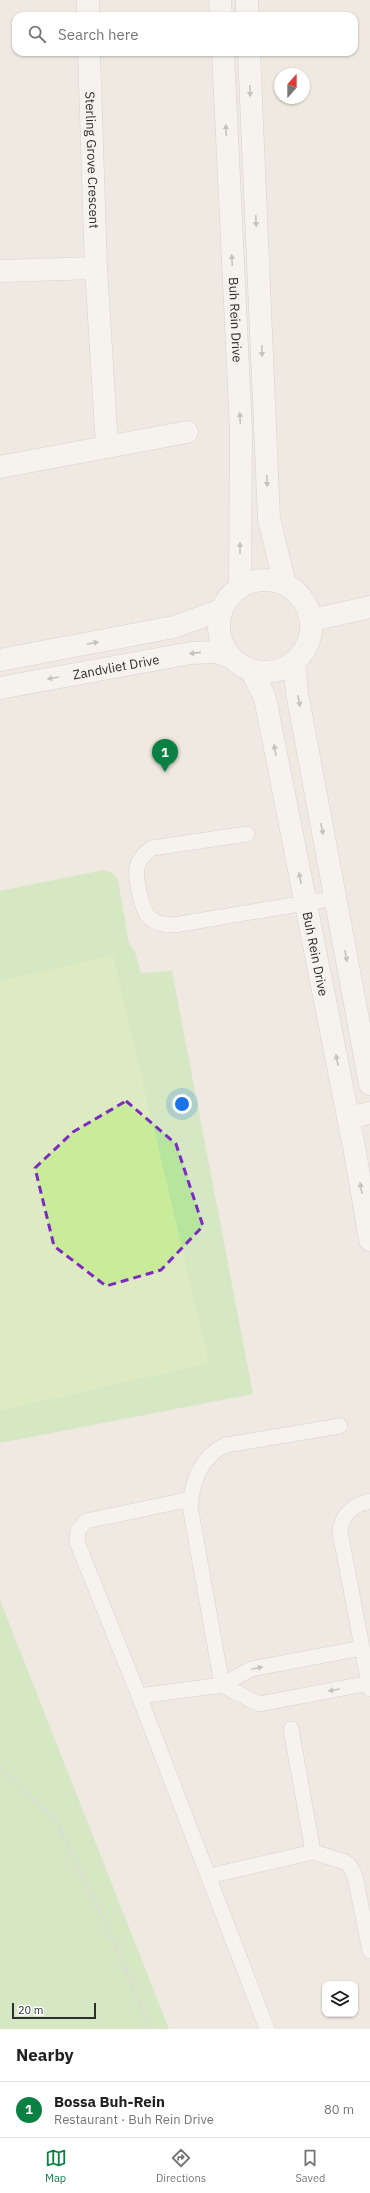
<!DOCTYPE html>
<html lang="en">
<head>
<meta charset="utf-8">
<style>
  :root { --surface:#fff; --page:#f2f2f2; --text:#222; --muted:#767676; --line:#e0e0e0; --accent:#0b8043 }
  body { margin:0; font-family:"IBM Plex Sans",sans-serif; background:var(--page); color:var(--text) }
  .controls { position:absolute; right:12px; bottom:12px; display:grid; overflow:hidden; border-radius:8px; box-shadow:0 1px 3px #0004 }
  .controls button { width:36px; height:36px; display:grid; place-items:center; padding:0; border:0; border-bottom:1px solid var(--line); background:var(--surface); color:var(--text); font:20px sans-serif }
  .compass { position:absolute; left:274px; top:68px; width:36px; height:36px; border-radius:50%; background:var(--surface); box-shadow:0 1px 3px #0004; rotate:21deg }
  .scale { position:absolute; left:12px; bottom:10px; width:84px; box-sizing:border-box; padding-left:4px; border:2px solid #2e2e2e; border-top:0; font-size:11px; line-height:14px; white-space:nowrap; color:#2e2e2e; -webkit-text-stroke:3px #fff; paint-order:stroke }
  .you { position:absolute; left:182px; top:1104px; width:14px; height:14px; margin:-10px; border:3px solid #fff; border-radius:50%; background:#1a73e8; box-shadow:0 0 0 6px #1a73e833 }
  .badge { display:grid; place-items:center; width:26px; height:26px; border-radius:50%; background:var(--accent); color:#fff; font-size:13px; font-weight:700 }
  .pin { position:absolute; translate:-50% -33px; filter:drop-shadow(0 1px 2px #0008) }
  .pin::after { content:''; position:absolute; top:21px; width:14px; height:12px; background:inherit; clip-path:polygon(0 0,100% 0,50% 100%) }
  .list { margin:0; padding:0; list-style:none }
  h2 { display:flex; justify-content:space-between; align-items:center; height:52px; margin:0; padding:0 16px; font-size:17px }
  h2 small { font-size:13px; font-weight:400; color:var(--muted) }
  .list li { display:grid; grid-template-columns:26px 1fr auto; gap:12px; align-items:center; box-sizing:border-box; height:56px; padding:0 16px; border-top:1px solid var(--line) }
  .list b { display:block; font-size:15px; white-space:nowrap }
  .list p { margin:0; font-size:13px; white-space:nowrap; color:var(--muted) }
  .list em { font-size:13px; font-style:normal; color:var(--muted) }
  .icon { flex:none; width:22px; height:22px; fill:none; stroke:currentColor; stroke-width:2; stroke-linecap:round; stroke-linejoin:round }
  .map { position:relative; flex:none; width:370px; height:2029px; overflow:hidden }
  .search { position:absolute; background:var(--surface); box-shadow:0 1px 3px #0004; left:12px; right:12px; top:12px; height:44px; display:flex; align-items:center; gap:10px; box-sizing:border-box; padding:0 14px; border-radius:12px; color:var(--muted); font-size:15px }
  .sheet { height:108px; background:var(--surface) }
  nav { display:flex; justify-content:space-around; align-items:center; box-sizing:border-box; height:56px; border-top:1px solid var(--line); background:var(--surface); font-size:11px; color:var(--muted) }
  nav a { display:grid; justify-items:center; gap:2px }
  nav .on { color:var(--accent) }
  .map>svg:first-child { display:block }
  .green { fill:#b6e59e }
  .pitch { fill:#c9ec9a }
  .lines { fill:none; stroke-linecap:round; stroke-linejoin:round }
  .lane-casing { stroke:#b4b7c1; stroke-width:16 }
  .street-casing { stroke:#b4b7c1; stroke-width:23 }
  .path { stroke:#c9c9c9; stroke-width:2.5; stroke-dasharray:3 2; stroke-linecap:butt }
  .lane { stroke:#fff; stroke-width:15 }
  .street { stroke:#fff; stroke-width:22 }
  .oneway { fill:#969696 }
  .marked { fill:none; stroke:#7b2cbf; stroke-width:3; stroke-dasharray:8 5; stroke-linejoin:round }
  .labels { text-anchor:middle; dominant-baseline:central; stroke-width:4; stroke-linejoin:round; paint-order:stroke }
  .street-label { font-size:13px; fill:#2e2e2e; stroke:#fff }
</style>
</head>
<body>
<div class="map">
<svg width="370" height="2029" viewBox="0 0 370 2029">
  <rect width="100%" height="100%" fill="#efe9e1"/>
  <path class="green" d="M 103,870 L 112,873 L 118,880 L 129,943 L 135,952 L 141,973 L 172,971 L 253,1394 L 0,1443 L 0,891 Z
    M 0,1600 L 169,2029 L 0,2029 Z"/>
  <path class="pitch" d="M 113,955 L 209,1363 L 0,1411 L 0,981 Z"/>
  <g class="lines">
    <defs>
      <path id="lane" d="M 247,834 L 152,848 C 145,853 138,859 137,868 C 135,878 142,912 150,918 C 157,924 166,925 174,925 L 335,898
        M 191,1499 L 86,1521 L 78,1530 L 77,1542 L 139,1696 L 267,2029
        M 370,1501 C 352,1505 342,1514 340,1532 L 370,1689
        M 222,1685 L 190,1506 C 193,1479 201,1456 226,1445 L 340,1426
        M 222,1685 L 259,1704 L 369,1683
        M 139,1696 L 222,1685 L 251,1669 L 362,1648
        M 291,1729 L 313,1852
        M 209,1876 L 313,1852 L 345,1862 L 350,1866 L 355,1876 L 370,1951"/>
      <g id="street">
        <path d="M 88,0 L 88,16"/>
        <path d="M 220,0 L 221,16"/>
        <path d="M 247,0 L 247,16"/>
        <path id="s1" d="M 89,52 L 96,268 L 107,447"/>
        <path id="s2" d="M 223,52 L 241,430 L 240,587"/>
        <path d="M 249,52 L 269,519 L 285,584"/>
        <path d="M 0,271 L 96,268"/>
        <path d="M 0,467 L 187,432"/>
        <circle cx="265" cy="626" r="46"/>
        <path d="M 312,620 L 370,607"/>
        <path d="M 0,660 L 174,627 L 221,610"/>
        <path d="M 294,662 L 297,693 L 370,1084"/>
        <path id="s3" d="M 251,670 L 265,698 L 355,1152 L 370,1240"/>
        <path id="s4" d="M 0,688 L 191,653 L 217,652 L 232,658"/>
        <path d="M 348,1118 L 370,1113"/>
      </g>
    </defs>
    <use href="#lane" class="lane-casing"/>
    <use href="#street" class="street-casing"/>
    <path class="path" d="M 0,1767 L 56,1821 L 110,1933 L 150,2029"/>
    <use href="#lane" class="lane"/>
    <use href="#street" class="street"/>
  </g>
  <defs><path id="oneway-solid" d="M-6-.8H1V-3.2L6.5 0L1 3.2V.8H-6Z"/></defs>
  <g class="oneway">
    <use href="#oneway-solid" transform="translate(250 91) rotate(88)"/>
    <use href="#oneway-solid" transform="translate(226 130) rotate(-93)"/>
    <use href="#oneway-solid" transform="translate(256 221) rotate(88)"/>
    <use href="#oneway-solid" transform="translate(232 260) rotate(-93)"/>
    <use href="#oneway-solid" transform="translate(262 351) rotate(88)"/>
    <use href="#oneway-solid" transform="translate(240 418) rotate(-93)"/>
    <use href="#oneway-solid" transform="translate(267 481) rotate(88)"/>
    <use href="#oneway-solid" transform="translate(240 548) rotate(-90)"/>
    <use href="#oneway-solid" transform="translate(93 643) rotate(-11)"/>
    <use href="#oneway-solid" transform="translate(195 653) rotate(174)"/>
    <use href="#oneway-solid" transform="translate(53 678) rotate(170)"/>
    <use href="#oneway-solid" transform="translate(299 701) rotate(79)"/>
    <use href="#oneway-solid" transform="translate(275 750) rotate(-101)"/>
    <use href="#oneway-solid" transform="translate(322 829) rotate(79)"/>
    <use href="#oneway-solid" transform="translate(300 878) rotate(-101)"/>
    <use href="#oneway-solid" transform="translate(346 956) rotate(79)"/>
    <use href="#oneway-solid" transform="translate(337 1060) rotate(-101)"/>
    <use href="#oneway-solid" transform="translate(361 1188) rotate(-100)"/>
    <use href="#oneway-solid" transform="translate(257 1668) rotate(-12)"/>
    <use href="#oneway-solid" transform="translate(334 1690) rotate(170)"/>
  </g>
  <path d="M0 0H370V2029H0ZM 126,1101 L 176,1144 L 203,1226 L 161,1270 L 106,1286 L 54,1246 L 35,1168 L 73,1132 Z" fill="#efe9e1" fill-opacity=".55" fill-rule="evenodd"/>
  <path class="marked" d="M 126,1101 L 176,1144 L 203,1226 L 161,1270 L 106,1286 L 54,1246 L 35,1168 L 73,1132 Z"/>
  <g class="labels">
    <g class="street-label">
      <text stroke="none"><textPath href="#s1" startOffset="108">Sterling Grove Crescent</textPath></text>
      <text stroke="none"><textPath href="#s2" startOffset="268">Buh Rein Drive</textPath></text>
      <text stroke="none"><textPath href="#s4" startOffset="118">Zandvliet Drive</textPath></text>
      <text stroke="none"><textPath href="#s3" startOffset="292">Buh Rein Drive</textPath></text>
    </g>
  </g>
</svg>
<div class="controls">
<button><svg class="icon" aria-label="layers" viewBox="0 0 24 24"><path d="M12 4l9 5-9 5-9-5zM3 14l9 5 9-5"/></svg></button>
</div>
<svg class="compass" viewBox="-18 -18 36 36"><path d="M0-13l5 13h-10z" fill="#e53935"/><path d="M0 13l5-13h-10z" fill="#767676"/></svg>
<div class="scale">20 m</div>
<div class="you"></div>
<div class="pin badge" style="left:165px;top:772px">1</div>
<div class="search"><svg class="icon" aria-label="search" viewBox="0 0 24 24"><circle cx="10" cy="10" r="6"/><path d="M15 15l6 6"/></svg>Search here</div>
</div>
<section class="sheet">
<h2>Nearby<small></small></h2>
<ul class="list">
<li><span class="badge">1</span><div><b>Bossa Buh-Rein</b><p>Restaurant · Buh Rein Drive</p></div><em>80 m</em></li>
</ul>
</section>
<nav>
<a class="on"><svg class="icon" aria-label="map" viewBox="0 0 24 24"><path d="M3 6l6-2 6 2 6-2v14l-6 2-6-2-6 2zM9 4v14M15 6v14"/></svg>Map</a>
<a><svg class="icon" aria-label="directions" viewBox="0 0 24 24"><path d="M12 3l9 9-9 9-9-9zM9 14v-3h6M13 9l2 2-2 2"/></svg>Directions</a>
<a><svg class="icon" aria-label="saved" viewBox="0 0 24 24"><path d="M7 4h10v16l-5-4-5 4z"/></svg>Saved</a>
</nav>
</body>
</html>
